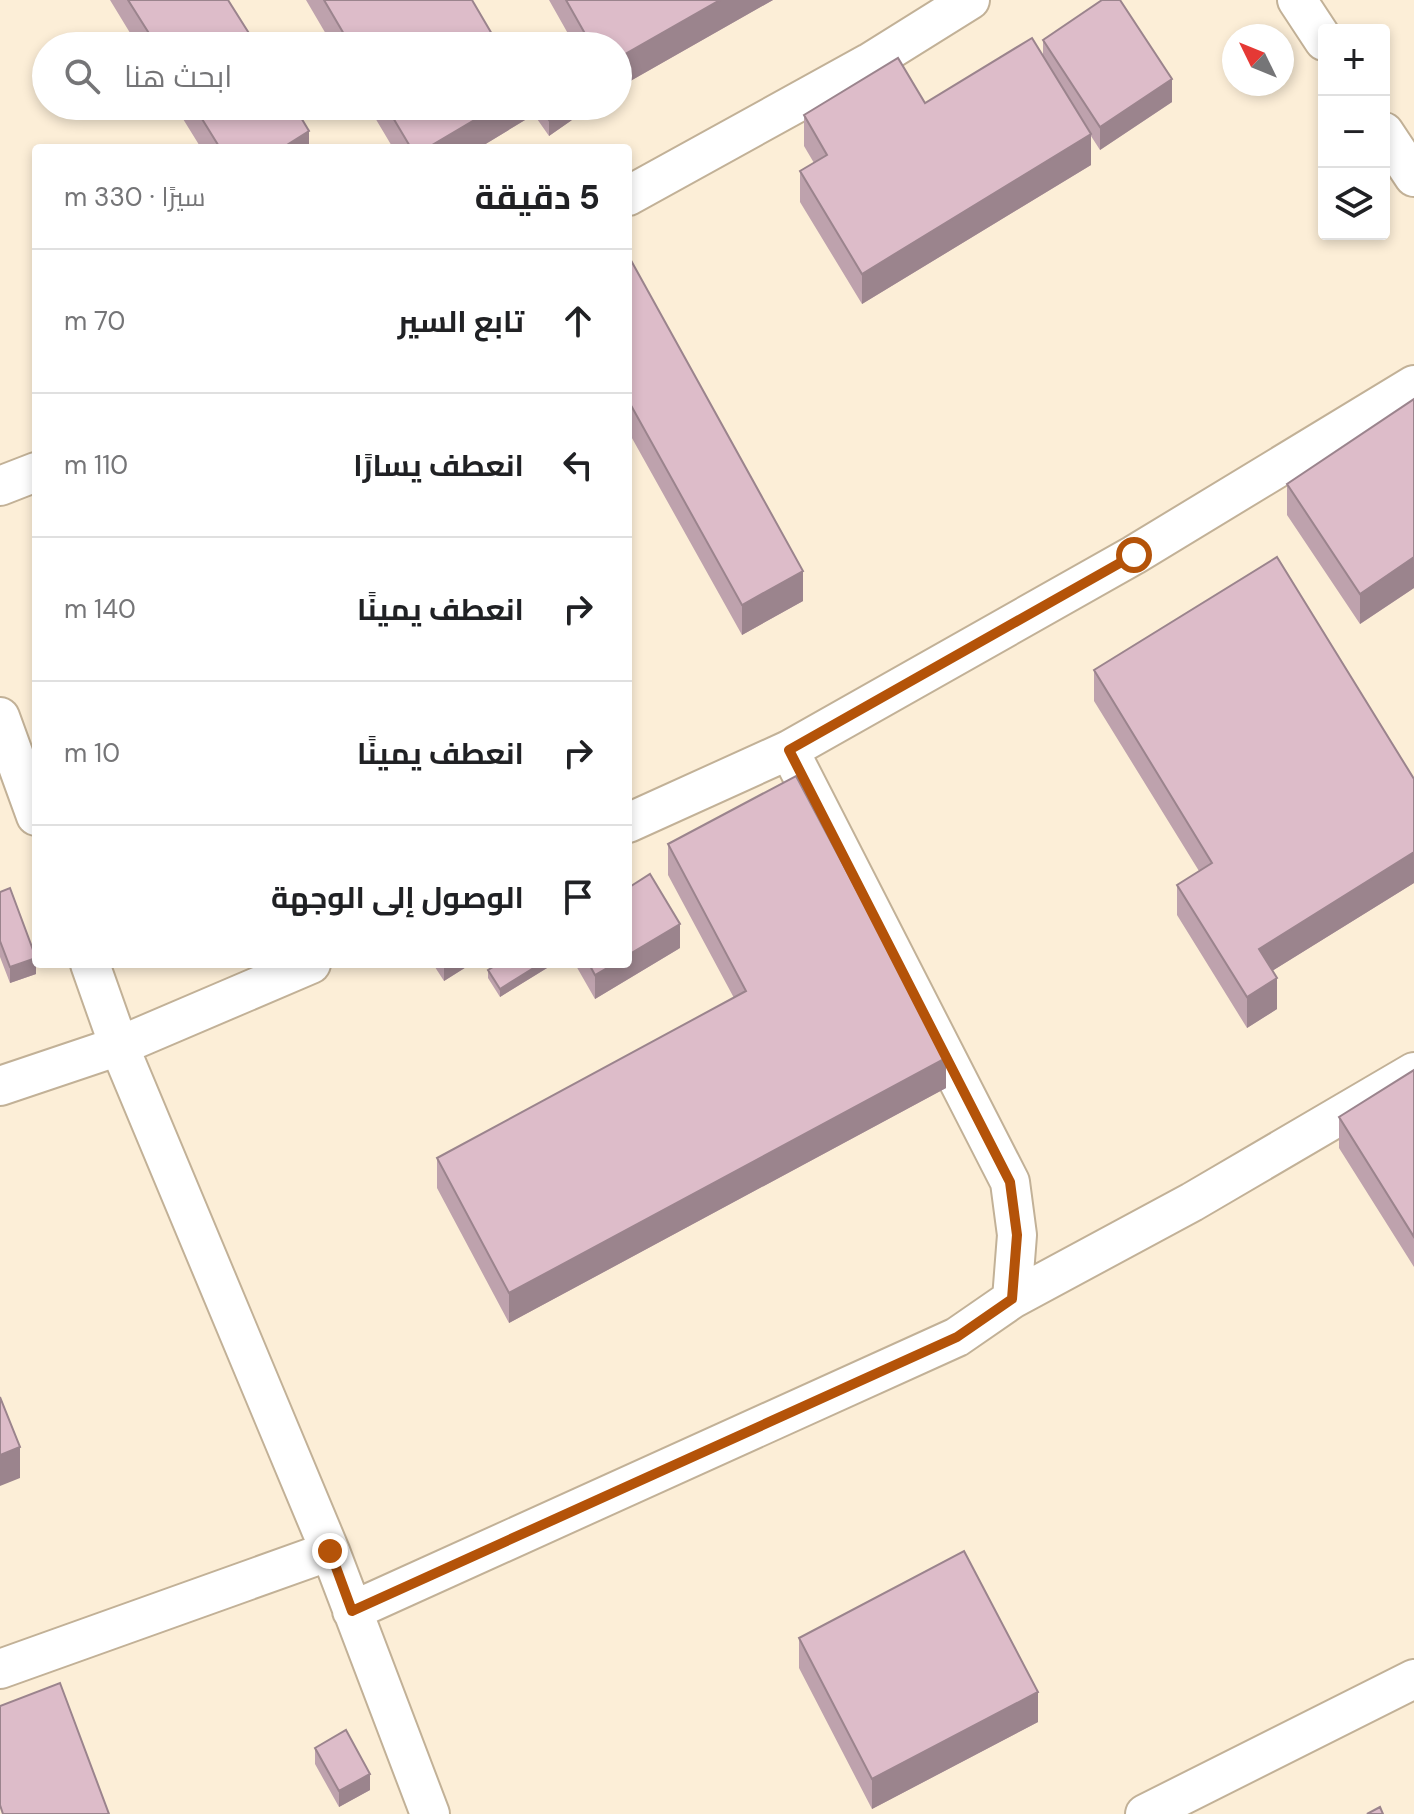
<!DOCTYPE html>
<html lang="ar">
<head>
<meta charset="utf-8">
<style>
  :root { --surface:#fff; --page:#f6f6f6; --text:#202124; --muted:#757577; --line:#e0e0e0 }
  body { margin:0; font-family:"DM Sans",Cairo,sans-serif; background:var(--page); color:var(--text); direction:rtl }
  .controls { position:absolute; right:24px; top:24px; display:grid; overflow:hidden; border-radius:8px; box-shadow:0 4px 12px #0003 }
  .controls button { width:72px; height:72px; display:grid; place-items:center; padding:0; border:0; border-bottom:2px solid var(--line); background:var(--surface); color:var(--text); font:40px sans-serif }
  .compass { position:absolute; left:1222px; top:24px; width:72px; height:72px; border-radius:50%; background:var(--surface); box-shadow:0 4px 12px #0003; rotate:313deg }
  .stop { position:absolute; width:24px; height:24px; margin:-18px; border:6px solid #b45309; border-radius:50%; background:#fff }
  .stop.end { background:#b45309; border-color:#fff; box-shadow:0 2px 8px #0008 }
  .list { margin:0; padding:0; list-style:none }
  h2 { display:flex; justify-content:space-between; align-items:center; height:104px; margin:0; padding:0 32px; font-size:34px }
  h2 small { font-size:26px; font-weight:400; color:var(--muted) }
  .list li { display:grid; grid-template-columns:52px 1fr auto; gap:24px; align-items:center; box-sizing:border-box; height:144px; padding:0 32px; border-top:2px solid var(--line) }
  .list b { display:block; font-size:30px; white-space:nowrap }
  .list em { font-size:26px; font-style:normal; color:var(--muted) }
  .icon { flex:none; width:44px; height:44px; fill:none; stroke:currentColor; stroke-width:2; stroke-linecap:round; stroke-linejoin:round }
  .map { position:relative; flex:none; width:1414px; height:1814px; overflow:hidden; direction:ltr }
  .search { position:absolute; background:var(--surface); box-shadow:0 4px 12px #0003; left:32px; top:32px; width:600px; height:88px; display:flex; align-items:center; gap:20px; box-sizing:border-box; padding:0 28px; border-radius:44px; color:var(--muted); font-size:30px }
  .panel { position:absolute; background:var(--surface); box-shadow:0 4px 12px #0003; left:32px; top:144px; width:600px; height:824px; border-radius:8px; direction:rtl }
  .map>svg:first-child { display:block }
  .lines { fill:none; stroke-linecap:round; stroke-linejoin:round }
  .minor-casing { stroke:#c2b197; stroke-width:42 }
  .minor { stroke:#fff; stroke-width:38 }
  .wall { fill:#bea2ad }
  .shaded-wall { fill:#9b848d }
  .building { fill:#ddbcc9; stroke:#9b848d; stroke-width:2 }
  .route { stroke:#b45309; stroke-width:10 }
</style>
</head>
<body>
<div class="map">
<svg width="1414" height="1814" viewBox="0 0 1414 1814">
  <rect width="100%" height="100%" fill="#fceed7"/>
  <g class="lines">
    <defs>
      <path id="minor" d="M 1297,0 L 1324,41
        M 1384,132 L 1414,177
        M 628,196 L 869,63 L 970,0
        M 0,486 L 36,472
        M 0,717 L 36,816
        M 789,750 L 1010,1182 L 1017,1235 L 1012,1299
        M 628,823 L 789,750 L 1134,555 L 1414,385
        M 90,964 L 119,1046 L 330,1551 L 430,1814
        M 0,1086 L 119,1046 L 311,964
        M 352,1611 L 957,1337 L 1012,1299 L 1192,1202 L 1414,1072
        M 0,1669 L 330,1551
        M 1145,1814 L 1414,1679"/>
    </defs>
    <use href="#minor" class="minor-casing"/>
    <use href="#minor" class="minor"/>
  </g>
  <path class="wall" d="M 110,0 L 228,0 L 257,46 L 138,46 Z
    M 306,0 L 472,0 L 499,46 L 333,46 Z
    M 549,0 L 773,0 L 618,88 L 618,46 L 575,46 Z
    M 1043,40 L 1172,102 L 1100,150 L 1091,136 L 1091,165 L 862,304 L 800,202 L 800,171 L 814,163 L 804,146 L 804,115 L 925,103 L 1043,55 Z
    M 175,106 L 294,106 L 309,148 L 201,148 Z
    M 368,106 L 525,106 L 525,120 L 479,148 L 393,148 Z
    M 528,106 L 592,106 L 549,136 Z
    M 628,255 L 803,601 L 742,635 L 628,431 Z
    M 1414,399 L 1414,588 L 1360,624 L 1287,515 L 1287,484 Z
    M 1094,670 L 1414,779 L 1414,883 L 1272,971 L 1277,1009 L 1247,1028 L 1177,915 L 1177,885 L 1199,871 L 1094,701 Z
    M 668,844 L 946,1088 L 509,1323 L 437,1188 L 437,1158 L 734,998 L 668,875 Z
    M 0,892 L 36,974 L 10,983 L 0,957 Z
    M 680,948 L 595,999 L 575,964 L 628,964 Z
    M 433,964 L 471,964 L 444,981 Z
    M 547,964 L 547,968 L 500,997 L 488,978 L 488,970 Z
    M 1414,1070 L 1414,1267 L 1339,1148 L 1339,1117 Z
    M 799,1638 L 1038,1722 L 872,1809 L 799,1668 Z
    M 315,1748 L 370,1790 L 339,1807 L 315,1764 Z"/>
  <path class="shaded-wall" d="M 720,0 L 773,0 L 618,88 L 618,58 Z
    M 1172,79 L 1172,102 L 1100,150 L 1100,127 Z
    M 498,106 L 525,106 L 525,120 L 479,148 L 427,148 Z
    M 569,106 L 592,106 L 549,136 L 549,120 Z
    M 309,131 L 309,148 L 282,148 Z
    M 1091,134 L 1091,165 L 862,304 L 862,274 Z
    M 1414,557 L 1414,588 L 1360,624 L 1360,594 Z
    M 803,571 L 803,601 L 742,635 L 742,605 Z
    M 1414,852 L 1414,883 L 1259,979 L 1259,949 Z
    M 680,924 L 680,948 L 595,999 L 595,975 L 614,964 L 628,964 L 628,955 Z
    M 36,958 L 36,974 L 10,983 L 10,967 Z
    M 446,964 L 471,964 L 444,981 L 444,965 Z
    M 540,964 L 547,964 L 547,968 L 500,997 L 500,989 Z
    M 1277,978 L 1277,1009 L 1247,1028 L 1247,997 Z
    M 946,1058 L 946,1088 L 509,1323 L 509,1293 Z
    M 20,1447 L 20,1478 L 0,1486 L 0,1455 Z
    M 1038,1692 L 1038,1722 L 872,1809 L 872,1779 Z
    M 370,1774 L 370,1790 L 339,1807 L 339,1791 Z"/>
  <path class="building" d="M 128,0 L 228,0 L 257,46 L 157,46 Z
    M 324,0 L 472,0 L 499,46 L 351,46 Z
    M 566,0 L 720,0 L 618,58 L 618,46 L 592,46 Z
    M 1102,0 L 1120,0 L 1172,79 L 1100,127 L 1043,40 Z
    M 1032,38 L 1091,134 L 862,274 L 800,171 L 827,155 L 804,115 L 898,58 L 925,103 Z
    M 194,106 L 294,106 L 309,131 L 282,148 L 220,148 Z
    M 386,106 L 498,106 L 427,148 L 411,148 Z
    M 539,106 L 569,106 L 549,120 Z
    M 628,255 L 803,571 L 742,605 L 628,400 Z
    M 1414,399 L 1414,557 L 1360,594 L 1287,484 Z
    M 1277,557 L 1414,779 L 1414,852 L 1259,949 L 1277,978 L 1247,997 L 1177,885 L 1212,863 L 1094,670 Z
    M 796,776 L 946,1058 L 509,1293 L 437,1158 L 746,991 L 668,844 Z
    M 650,874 L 680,924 L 628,955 L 628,888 Z
    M 10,888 L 36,958 L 10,967 L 0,941 L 0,892 Z
    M 498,964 L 540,964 L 500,989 L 488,970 Z
    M 589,964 L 614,964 L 595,975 Z
    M 1414,1070 L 1414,1237 L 1339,1117 Z
    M 0,1397 L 20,1447 L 0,1455 Z
    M 964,1551 L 1038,1692 L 872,1779 L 799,1638 Z
    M 60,1683 L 109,1814 L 3,1814 L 0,1805 L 0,1706 Z
    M 346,1730 L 370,1774 L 339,1791 L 315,1748 Z
    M 1380,1807 L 1383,1814 L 1367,1814 Z"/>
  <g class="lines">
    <path class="route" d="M 330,1551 L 352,1611 L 957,1337 L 1012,1299 L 1017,1235 L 1010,1182 L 789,750 L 1134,555"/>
  </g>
</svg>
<div class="controls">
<button>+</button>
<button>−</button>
<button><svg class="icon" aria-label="layers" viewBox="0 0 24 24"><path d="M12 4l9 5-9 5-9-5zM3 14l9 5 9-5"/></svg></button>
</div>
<svg class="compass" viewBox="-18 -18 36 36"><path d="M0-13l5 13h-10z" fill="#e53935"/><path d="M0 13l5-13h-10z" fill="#757577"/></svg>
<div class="stop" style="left:1134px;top:555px"></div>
<div class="stop end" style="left:330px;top:1551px"></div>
<div class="search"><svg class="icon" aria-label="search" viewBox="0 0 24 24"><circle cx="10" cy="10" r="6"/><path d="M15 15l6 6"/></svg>ابحث هنا</div>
<section class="panel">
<h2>5 دقيقة<small>سيرًا · 330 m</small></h2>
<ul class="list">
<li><svg class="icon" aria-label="ahead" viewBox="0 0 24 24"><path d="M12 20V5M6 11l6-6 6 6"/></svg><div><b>تابع السير</b></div><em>70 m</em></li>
<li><svg class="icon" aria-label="left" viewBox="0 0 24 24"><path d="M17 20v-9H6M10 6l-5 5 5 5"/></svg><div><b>انعطف يسارًا</b></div><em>110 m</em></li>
<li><svg class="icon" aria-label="right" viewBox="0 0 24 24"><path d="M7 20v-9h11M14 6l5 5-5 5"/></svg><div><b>انعطف يمينًا</b></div><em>140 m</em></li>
<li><svg class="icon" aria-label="right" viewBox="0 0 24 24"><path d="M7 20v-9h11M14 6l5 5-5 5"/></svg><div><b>انعطف يمينًا</b></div><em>10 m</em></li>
<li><svg class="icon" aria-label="arrive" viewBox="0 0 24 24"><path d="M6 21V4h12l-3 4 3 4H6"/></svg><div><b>الوصول إلى الوجهة</b></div></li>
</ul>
</section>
</div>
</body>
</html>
